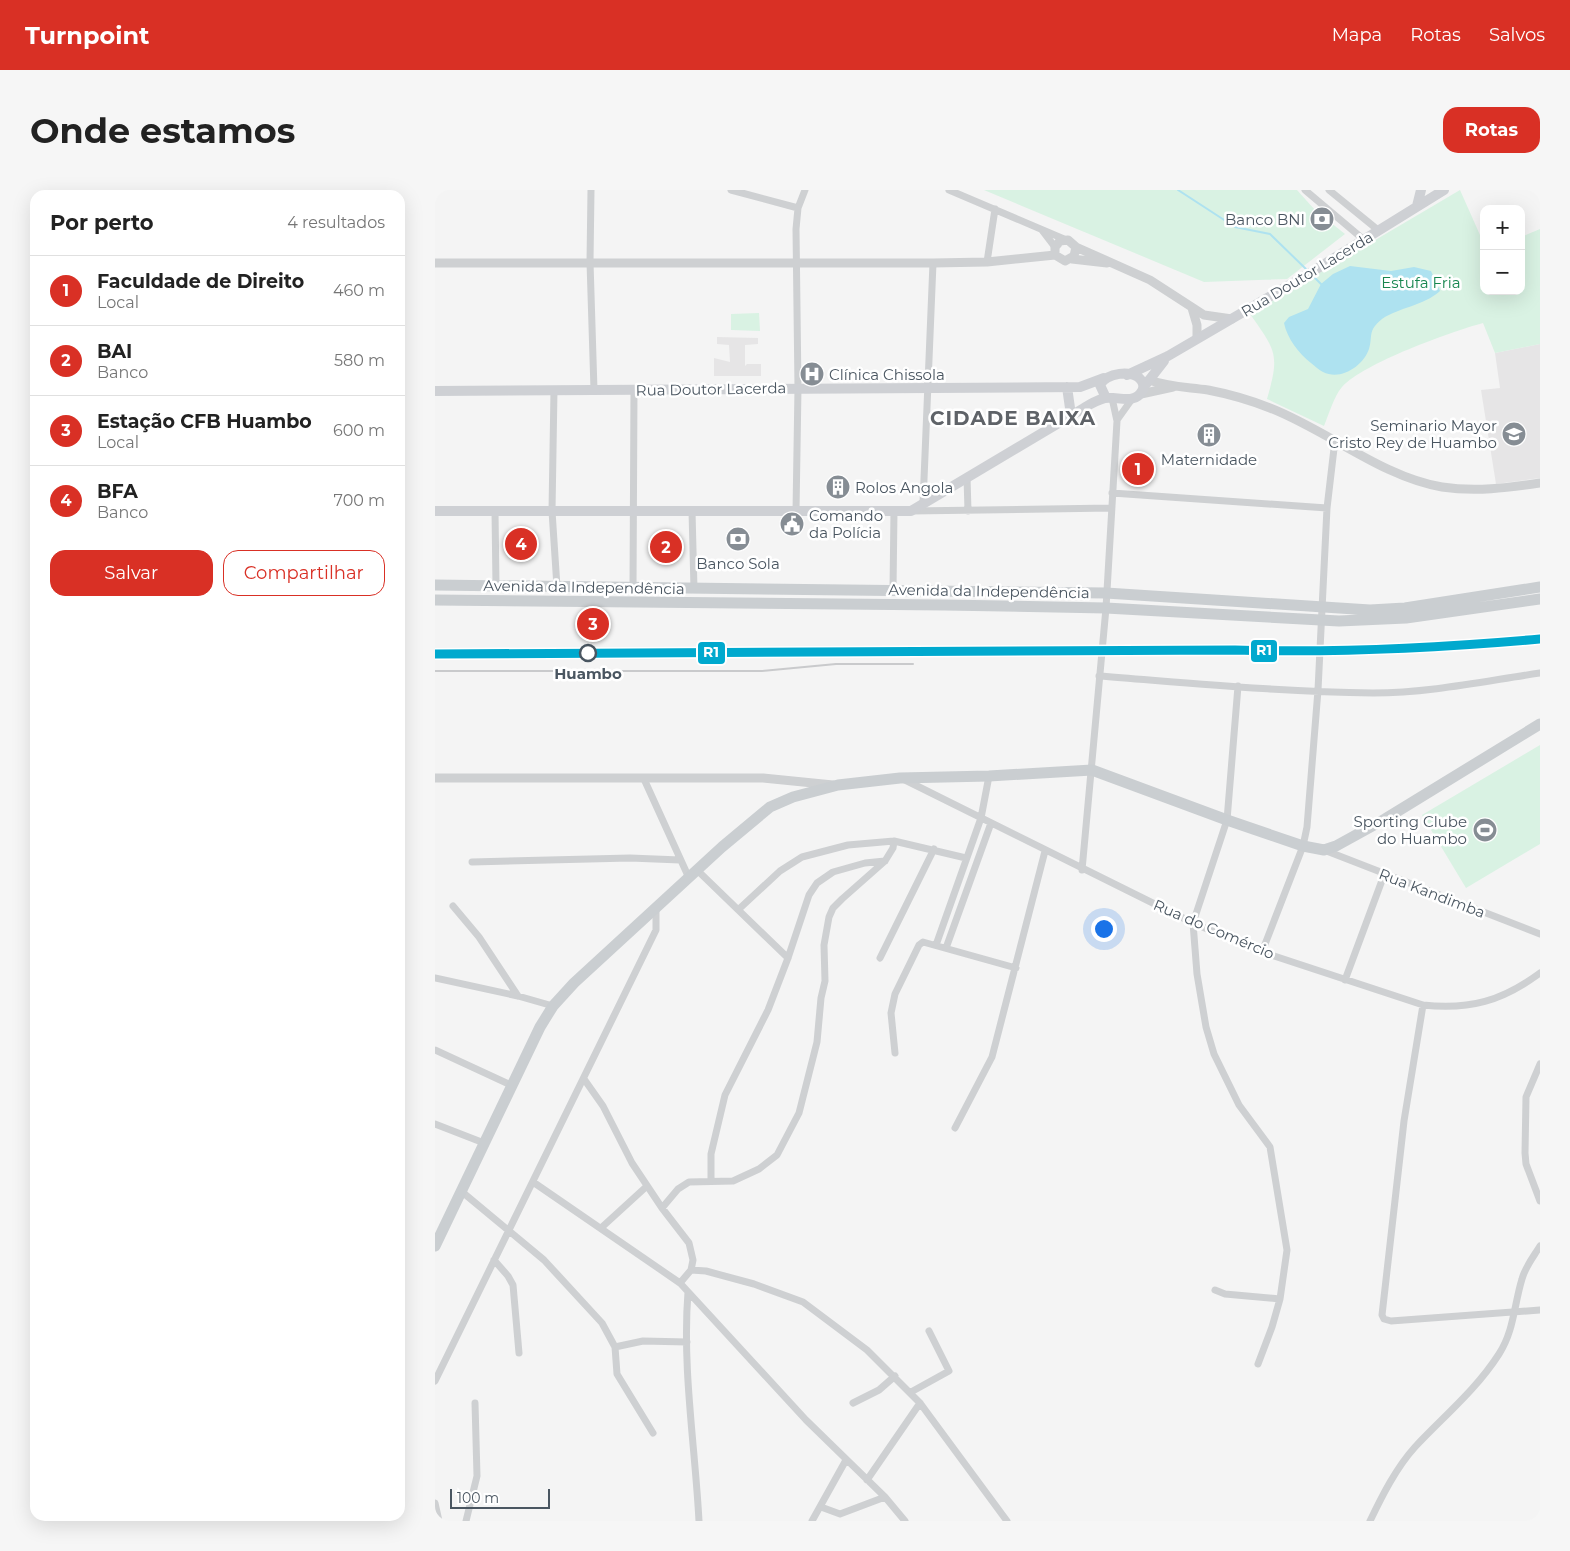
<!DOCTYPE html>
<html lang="pt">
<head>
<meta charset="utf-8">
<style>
  :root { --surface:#fff; --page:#f6f6f6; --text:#222; --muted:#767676; --line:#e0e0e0; --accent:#d93025 }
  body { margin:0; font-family:Montserrat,sans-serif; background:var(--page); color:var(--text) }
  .controls { position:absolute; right:15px; top:15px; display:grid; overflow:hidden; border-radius:10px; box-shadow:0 5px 20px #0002 }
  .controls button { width:45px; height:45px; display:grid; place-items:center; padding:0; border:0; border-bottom:1px solid var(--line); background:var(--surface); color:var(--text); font:25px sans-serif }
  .scale { position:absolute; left:15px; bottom:12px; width:100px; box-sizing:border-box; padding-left:5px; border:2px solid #4a5661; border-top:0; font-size:14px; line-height:18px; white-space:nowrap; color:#4a5661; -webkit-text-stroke:4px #fff; paint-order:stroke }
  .you { position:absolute; left:668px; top:738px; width:18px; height:18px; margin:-12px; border:4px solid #fff; border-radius:50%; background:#1a73e8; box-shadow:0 0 0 8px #1a73e833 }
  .badge { display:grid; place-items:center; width:32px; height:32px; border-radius:50%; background:var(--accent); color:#fff; font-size:16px; font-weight:700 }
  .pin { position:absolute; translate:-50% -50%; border:2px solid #fff; box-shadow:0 1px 5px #0006 }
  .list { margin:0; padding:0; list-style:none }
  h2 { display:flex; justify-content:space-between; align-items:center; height:65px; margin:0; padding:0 20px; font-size:21px }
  h2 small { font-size:16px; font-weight:400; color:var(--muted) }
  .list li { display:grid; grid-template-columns:32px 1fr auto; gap:15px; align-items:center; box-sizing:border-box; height:70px; padding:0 20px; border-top:1px solid var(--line) }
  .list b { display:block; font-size:19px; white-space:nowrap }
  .list p { margin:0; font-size:16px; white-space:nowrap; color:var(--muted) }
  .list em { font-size:16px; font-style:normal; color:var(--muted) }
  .actions { display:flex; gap:10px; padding:15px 20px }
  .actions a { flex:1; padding:11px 0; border:1px solid var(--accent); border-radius:15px; text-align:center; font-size:18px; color:var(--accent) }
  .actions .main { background:var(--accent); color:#fff }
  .map { position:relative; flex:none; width:1105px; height:1331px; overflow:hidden; border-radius:15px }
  header { display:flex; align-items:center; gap:30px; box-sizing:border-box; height:70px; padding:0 25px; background:var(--accent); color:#fff }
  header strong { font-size:24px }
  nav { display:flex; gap:28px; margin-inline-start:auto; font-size:18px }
  .intro { display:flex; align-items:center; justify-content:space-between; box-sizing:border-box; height:120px; padding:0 30px }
  h1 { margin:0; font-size:35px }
  .button { padding:12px 22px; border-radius:15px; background:var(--accent); color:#fff; font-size:18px; font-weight:700 }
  main { display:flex; gap:30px; padding:0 30px }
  aside { flex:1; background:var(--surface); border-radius:15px; box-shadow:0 5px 20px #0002 }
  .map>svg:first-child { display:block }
  .education { fill:#e6e5e6 }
  .green { fill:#d9f2e3 }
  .water { fill:#aee2f0 }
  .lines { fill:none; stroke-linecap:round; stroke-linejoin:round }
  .stream { stroke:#aee2f0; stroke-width:2 }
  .minor { stroke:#ced0d2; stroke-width:7 }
  .tertiary { stroke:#ced0d2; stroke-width:9 }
  .secondary { stroke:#ced0d4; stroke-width:10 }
  .primary { stroke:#caced1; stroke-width:11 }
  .rail { stroke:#c9cacc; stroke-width:2 }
  .rail-1-casing { stroke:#fff; stroke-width:12 }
  .rail-1 { stroke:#00a9ce; stroke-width:9 }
  .stop-dot { fill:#fff; stroke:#4a5661; stroke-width:2.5 }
  .labels { text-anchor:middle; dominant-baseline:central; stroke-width:5; stroke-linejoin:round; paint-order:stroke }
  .poi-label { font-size:15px; fill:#4a5661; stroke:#fff; text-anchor:end }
  .street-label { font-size:15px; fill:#4a5661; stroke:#fff }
  .park-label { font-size:15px; fill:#17864f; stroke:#fff }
  .stop-label { font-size:15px; font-weight:bold; fill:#4a5661; stroke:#fff }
  .district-label { font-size:20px; font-weight:bold; letter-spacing:1px; fill:#5f6368; stroke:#fff }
  .line-badge { stroke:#fff; stroke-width:2 }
  .badge-label { font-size:14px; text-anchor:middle; font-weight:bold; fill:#fff }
</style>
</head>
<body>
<header>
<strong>Turnpoint</strong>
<nav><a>Mapa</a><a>Rotas</a><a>Salvos</a></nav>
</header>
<div class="intro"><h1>Onde estamos</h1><a class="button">Rotas</a></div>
<main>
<aside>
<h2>Por perto<small>4 resultados</small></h2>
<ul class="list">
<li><span class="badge">1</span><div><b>Faculdade de Direito</b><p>Local</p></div><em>460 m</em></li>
<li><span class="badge">2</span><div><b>BAI</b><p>Banco</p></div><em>580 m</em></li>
<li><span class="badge">3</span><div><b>Estação CFB Huambo</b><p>Local</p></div><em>600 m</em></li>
<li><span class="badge">4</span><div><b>BFA</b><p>Banco</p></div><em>700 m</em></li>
</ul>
<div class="actions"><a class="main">Salvar</a><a>Compartilhar</a></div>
</aside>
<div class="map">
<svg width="1105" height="1331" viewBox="0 0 1105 1331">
  <rect width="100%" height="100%" fill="#f4f4f4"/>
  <path class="education" d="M 282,147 L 323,148 L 323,154 L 310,155 L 310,176 L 312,174 L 326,174 L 326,186 L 279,186 L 279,168 L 295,172 L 294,155 L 282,154 Z
    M 1105,154 L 1105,288 L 1061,294 L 1046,200 L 1065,198 L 1060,163 Z"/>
  <path class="green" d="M 549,0 L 862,0 L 880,20 L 910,44 L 852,89 L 769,92 Z
    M 1025,0 L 1045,45 L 1049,46 L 1049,101 L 1086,101 L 1086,47 L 1105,39 L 1105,154 L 1060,163 L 1048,133 C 1015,142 929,173 907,197 C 899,206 894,224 889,236 L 832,209 C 845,164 841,161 815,124 Z
    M 324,123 L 325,141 L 296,140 L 296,124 Z
    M 1105,555 L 1105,654 L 1031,698 L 987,625 Z"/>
  <path class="water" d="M 915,76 L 956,81 L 979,77 L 996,81 L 1005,101 C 988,116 965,117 947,129 C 932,141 938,147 934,159 C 928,176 906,191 888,182 C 884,180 880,176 876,173 C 864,164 852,148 849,133 L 854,127 L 873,119 L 886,94 L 898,84 Z"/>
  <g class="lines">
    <path class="stream" d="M 743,0 L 800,37 L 835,44 L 872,80
      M 877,85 L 886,94"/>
    <path class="minor" d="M 156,0 L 155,72 L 159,200
      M 296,0 L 363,18
      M 514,0 L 629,49
      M 870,0 L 928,49
      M 894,0 L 943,40
      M 607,40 L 620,57
      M 552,72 L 560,19
      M 119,200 L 117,321 L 122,397
      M 682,230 L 697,209
      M 532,287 L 533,321
      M 677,303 L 892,318
      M 488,313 L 498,73
      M 60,321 L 61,396
      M 257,321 L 259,399
      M 361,321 L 363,198 L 361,39 L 363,18 L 370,0
      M 476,321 L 676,318
      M 198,398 L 199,200
      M 458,400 L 459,321
      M 664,486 C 755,493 847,502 938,503 C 994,503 1050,491 1105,483
      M 803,496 L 792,630 L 758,733 L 762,784 L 771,837 L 779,864 L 804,915 L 835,957 L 852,1060 L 845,1109 L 837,1137 L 823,1174
      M 209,589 L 254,688
      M 468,589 L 758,733 L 827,762 L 988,815 C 1035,820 1067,811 1105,783
      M 889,660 L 1105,744
      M 37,672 L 195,668 L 245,670
      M 262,680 L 353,768
      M 647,680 L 671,418 L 682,231 L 677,208
      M 18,716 L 44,747 L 83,806
      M 304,719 L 345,681 L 367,667 L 413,655 L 459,651 L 531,668
      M 501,755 L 546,628 L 554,586
      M 511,758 L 556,633
      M 827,762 L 868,656 L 872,637 L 883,500 L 892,318 L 900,250
      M 445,768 L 499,659
      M 0,788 L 83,806 L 118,816
      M 910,790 L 949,685
      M 988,815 L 969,931 L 947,1125 L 949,1129 L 956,1131 L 1105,1120
      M 0,860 L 78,896
      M 460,863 L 456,823 L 460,804 L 484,755 L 488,752 L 581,778
      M 1105,874 L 1091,907 L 1090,963 L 1091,974 L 1105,1011
      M 149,889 L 168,916 L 197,973 L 227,1018 L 254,1053 L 258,1070 L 256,1080 L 245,1093
      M 0,934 L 49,953
      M 520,938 L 557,867 L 610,661
      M 276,991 L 276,964 L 290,905 L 333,820 L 353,768 L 374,705 L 382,693 L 398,682 L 430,673 L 450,671
      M 98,992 L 245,1093 L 371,1230 L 450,1307 L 470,1331
      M 26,1001 L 109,1070 L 167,1133 L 180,1157 L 182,1184 L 218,1243
      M 227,1018 L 243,999 L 254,992 L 298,991 L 324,979 L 342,965 L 364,923 L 382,852 L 386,808 L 390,791 L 389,755 L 394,727 L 398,718 L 407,709 L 450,671 L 458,658 L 459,651
      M 166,1038 L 212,996
      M 59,1070 L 73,1086 L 78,1095 L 84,1163
      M 256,1080 L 271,1081 L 319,1094 L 368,1112 L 432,1160 L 485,1213 L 572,1331
      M 780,1100 L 790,1104 L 845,1109
      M 253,1102 C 247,1178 260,1255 264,1331
      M 180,1157 L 208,1151 L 252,1152
      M 0,1191 L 221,740 L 221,718
      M 476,1202 L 514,1181 L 494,1141
      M 418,1213 L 444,1200 L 460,1186
      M 432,1290 L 485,1213
      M 0,1313 L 4,1331
      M 386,1317 L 405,1324 L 450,1307
      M 31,1331 L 42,1286 L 40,1213
      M 377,1331 L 411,1270
      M 935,1331 C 947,1306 961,1278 980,1257 C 1009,1226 1041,1200 1064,1164 C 1079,1141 1079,1115 1087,1089 C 1090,1077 1099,1066 1105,1056"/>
    <path class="tertiary" d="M 641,57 L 715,90 L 769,125 L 797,129
      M 637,69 L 672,73
      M 0,73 L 498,73 L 552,72 L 620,65 L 630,71 L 639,66 L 641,57 L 633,50 L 625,51 L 620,57 L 620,65
      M 757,118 L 762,135 L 762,148
      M 714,190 C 734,197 752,197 773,200 C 794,204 815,210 835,218 C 892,240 947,287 1007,297 C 1040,302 1072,298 1105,293
      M 706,204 L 738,197
      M 0,588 L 328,588 L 398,595"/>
    <path class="secondary" d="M 982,16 L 986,0
      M 692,185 L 733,166 L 875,83 L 1009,0
      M 632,197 L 636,225
      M 708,198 L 729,171
      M 0,201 L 645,197 L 669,188
      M 0,321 L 476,321 L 649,218 C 655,214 663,210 670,208 C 682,206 700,215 707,201 C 709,198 709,194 706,190 C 698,179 670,183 665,195 L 671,208"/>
    <path class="primary" d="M 0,395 L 671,403 L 935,420 L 970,418 L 1105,397
      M 0,410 L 509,415 L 671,418 L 904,431 L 971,428 L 1105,409
      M 0,1056 L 105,837 L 118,816 L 139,793 L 287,657 L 335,617 L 358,607 L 403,595 L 465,588 L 554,586 L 657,580 L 792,630 L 868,656 L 889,660 L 901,656 L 950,629 L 1105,534"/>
    <path class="rail" d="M 0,481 L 327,481 L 401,474 L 478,474"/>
    <defs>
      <path id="rail-1" d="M 0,464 L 800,460 C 903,463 1003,458 1105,449"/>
    </defs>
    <use href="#rail-1" class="rail-1-casing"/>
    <use href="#rail-1" class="rail-1"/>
  </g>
  <defs>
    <symbol id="bank-disc" viewBox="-11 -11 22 22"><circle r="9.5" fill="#868d94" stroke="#fff"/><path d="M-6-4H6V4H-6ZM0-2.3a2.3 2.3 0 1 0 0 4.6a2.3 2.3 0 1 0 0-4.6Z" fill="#fff"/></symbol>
    <symbol id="hospital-disc" viewBox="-11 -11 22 22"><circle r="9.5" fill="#868d94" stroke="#fff"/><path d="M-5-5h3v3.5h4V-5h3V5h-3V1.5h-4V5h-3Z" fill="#fff"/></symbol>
    <symbol id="university-disc" viewBox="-11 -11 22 22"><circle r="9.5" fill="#868d94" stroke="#fff"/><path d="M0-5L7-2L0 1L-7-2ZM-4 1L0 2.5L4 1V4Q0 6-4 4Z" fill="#fff"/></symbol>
    <symbol id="building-disc" viewBox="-11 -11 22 22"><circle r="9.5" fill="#868d94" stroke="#fff"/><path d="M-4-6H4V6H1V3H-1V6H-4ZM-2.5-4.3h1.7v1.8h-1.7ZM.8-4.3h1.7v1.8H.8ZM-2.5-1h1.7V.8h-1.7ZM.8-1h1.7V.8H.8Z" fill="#fff"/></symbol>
    <symbol id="civic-disc" viewBox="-11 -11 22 22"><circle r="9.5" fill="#868d94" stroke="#fff"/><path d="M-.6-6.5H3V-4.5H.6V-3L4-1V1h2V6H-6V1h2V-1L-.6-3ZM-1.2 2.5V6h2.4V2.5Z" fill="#fff"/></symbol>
    <symbol id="stadium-disc" viewBox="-11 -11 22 22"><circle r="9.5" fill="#868d94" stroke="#fff"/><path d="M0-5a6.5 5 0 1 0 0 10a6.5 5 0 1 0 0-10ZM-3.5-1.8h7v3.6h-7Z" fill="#fff"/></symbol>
  </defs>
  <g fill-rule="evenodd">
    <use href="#bank-disc" x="873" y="15" width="28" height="28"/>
    <use href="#hospital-disc" x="363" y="170" width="28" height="28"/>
    <use href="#university-disc" x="1065" y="230" width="28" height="28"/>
    <use href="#building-disc" x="760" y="231" width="28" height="28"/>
    <use href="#building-disc" x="389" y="283" width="28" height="28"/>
    <use href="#civic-disc" x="343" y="320" width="28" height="28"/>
    <use href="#bank-disc" x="289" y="335" width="28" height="28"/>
    <use href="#stadium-disc" x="1036" y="626" width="28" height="28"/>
  </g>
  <circle class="stop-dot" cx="153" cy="463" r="8"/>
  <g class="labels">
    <g class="poi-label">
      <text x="870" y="29">Banco BNI</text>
      <text x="394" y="184" text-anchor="start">Clínica Chissola</text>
      <text x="1062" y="235">Seminario Mayor<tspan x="1062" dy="17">Cristo Rey de Huambo</tspan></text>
      <text x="774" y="269" text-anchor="middle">Maternidade</text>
      <text x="420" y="297" text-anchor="start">Rolos Angola</text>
      <text x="374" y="325" text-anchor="start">Comando<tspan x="374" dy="17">da Polícia</tspan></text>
      <text x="303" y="373" text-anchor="middle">Banco Sola</text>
      <text x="1032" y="631">Sporting Clube<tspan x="1032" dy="17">do Huambo</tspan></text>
    </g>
    <g class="street-label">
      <text transform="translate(872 84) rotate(-31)">Rua Doutor Lacerda</text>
      <text transform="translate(276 199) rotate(-1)">Rua Doutor Lacerda</text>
      <text transform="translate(149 397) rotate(1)">Avenida da Independência</text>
      <text transform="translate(554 401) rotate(1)">Avenida da Independência</text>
      <text transform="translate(997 703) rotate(21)">Rua Kandimba</text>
      <text transform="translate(779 739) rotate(23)">Rua do Comércio</text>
    </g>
    <g class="park-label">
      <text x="986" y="92">Estufa Fria</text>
    </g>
    <g class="stop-label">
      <text x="153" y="483">Huambo</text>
    </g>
    <g class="district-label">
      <text x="578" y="228">CIDADE BAIXA</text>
    </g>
  </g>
  <g class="line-badge">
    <rect x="815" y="449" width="28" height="24" rx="5" fill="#00a9ce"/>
    <rect x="262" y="451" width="29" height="24" rx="5" fill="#00a9ce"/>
  </g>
  <g class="badge-label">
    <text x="829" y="465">R1</text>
    <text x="276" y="467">R1</text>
  </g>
</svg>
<div class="controls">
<button>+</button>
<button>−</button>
</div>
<div class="scale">100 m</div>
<div class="you"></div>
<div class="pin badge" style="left:703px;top:279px">1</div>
<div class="pin badge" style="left:231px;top:357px">2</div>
<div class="pin badge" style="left:158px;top:434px">3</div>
<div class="pin badge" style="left:86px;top:354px">4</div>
</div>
</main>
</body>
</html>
